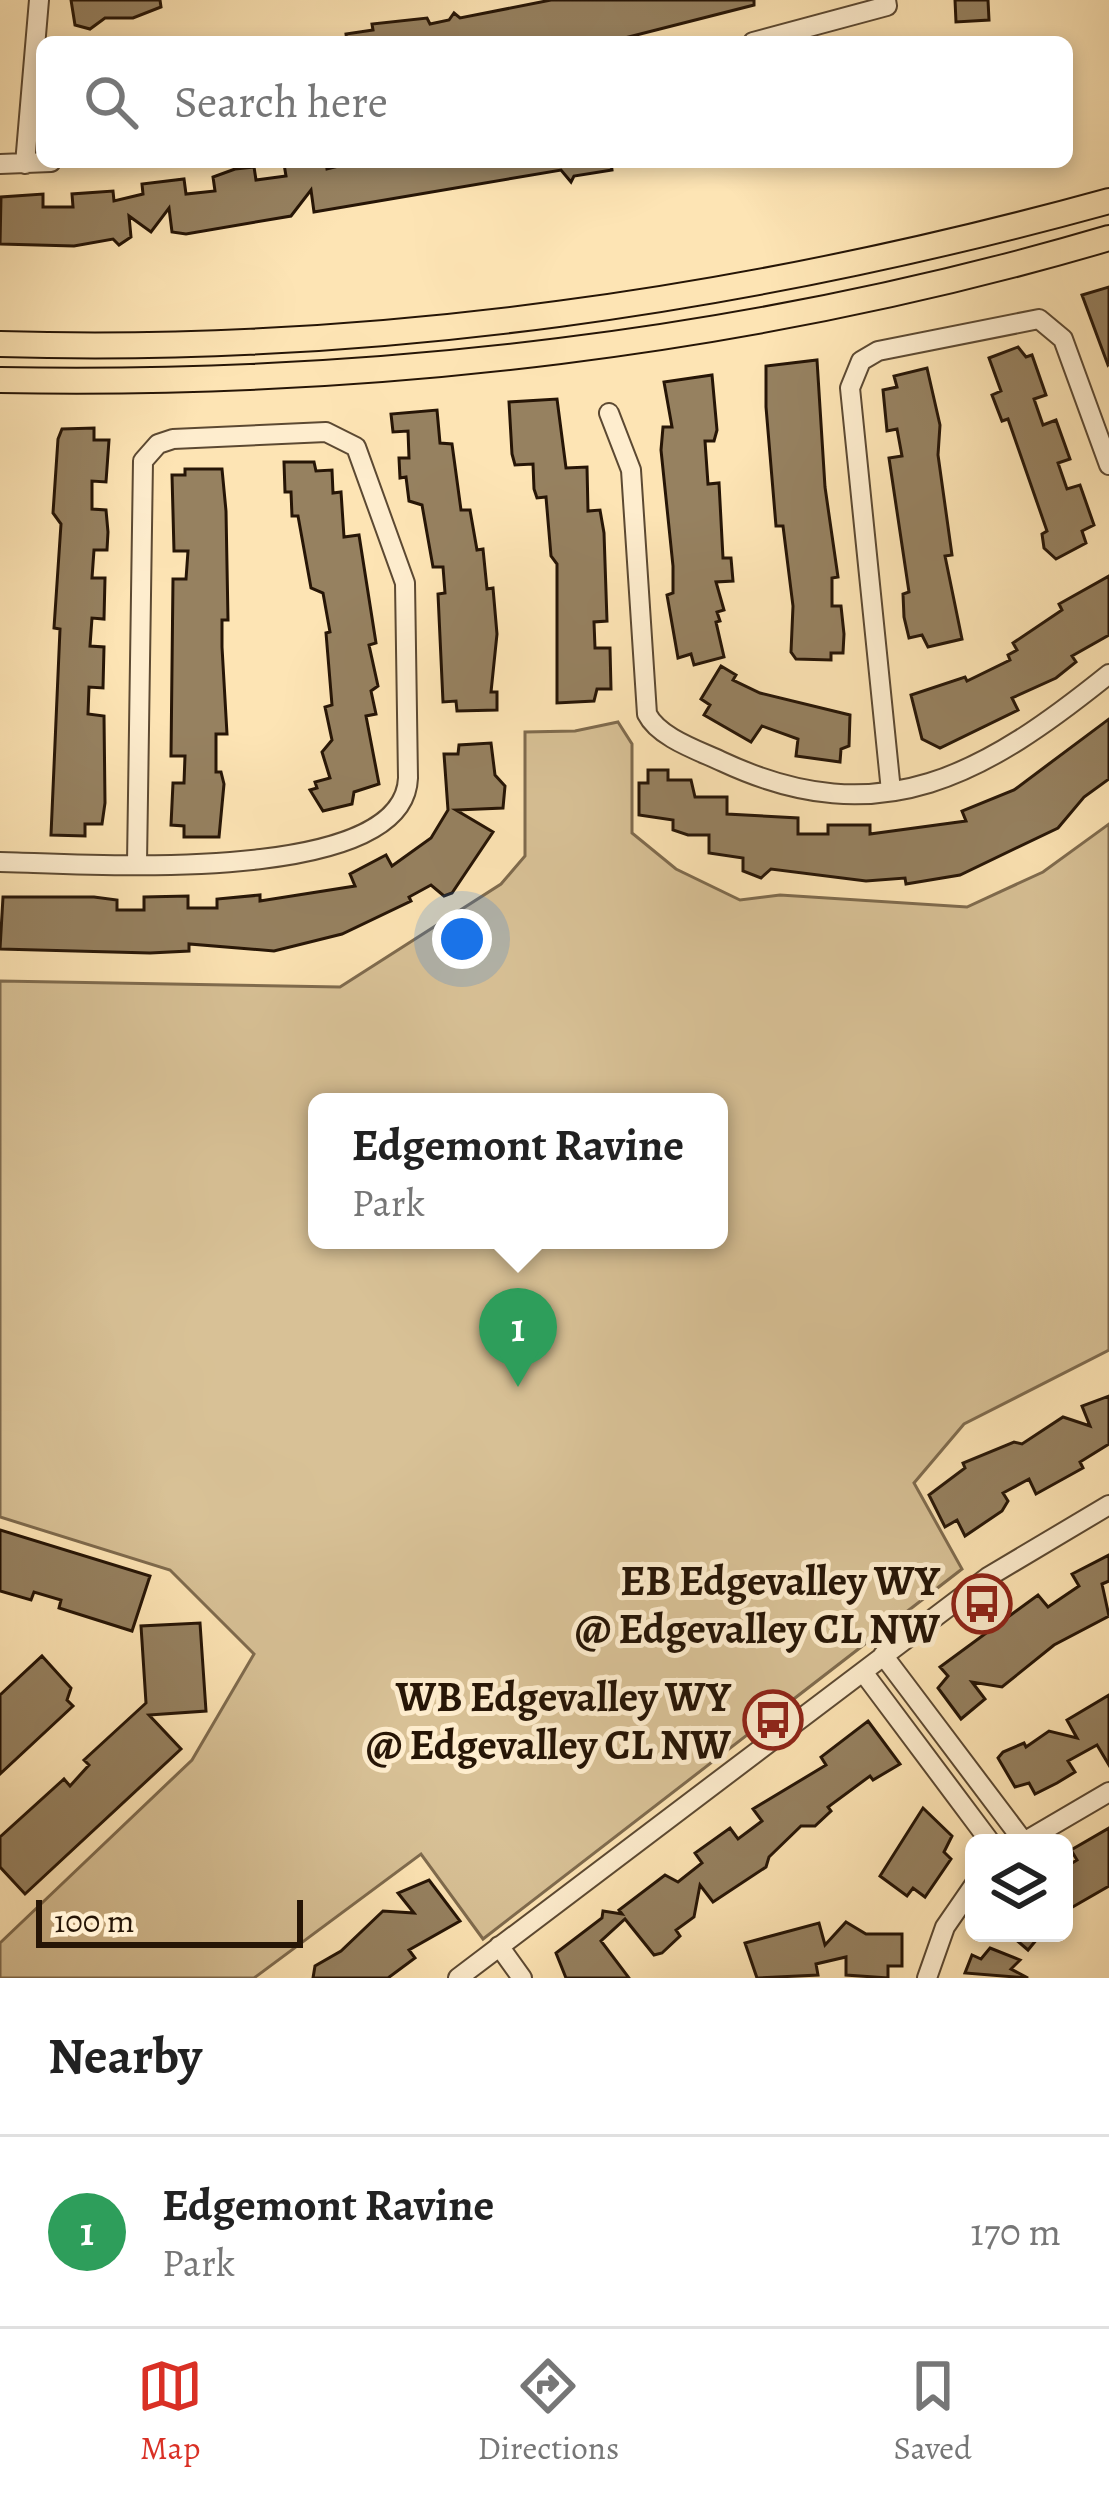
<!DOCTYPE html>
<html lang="en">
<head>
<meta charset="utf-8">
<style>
  :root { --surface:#fff; --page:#f2f2f2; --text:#222; --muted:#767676; --line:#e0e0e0; --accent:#d93025 }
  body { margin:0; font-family:Alegreya,serif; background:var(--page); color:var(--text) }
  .controls { position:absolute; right:36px; bottom:36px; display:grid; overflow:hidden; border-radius:18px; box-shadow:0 6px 18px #0003 }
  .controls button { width:108px; height:108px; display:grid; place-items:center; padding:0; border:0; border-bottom:3px solid var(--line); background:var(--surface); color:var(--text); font:60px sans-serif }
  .scale { position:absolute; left:36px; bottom:30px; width:267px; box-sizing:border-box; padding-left:12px; border:6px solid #261506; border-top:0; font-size:33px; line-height:42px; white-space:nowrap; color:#261506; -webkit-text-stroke:9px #feedce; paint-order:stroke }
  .you { position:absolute; left:462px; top:939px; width:42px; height:42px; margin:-30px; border:9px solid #fff; border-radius:50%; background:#1a73e8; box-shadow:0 0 0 18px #1a73e833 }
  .badge { display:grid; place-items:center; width:78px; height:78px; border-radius:50%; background:var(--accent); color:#fff; font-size:39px; font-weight:700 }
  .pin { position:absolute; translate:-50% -99px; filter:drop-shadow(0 3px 6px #0008) }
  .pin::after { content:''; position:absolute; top:63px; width:42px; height:36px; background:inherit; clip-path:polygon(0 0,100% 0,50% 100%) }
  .popup { position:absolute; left:308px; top:1093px; width:420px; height:156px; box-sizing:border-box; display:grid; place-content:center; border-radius:18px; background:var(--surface); filter:drop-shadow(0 3px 9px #0005); font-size:39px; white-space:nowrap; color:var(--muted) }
  .popup b { font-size:45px; color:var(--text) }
  .popup::after { content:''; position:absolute; left:50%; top:100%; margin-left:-24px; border:24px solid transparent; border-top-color:var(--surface) }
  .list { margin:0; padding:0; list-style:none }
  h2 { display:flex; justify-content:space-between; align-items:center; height:156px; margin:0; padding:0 48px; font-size:51px }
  h2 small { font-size:39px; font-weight:400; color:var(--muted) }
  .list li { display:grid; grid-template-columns:78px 1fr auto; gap:36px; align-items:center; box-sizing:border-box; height:192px; padding:0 48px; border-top:3px solid var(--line) }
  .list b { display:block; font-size:45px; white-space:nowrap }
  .list p { margin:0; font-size:39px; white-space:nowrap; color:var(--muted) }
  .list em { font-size:39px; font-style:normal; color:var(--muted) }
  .icon { flex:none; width:66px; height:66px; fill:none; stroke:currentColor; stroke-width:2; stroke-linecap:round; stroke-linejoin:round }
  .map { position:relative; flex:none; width:1109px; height:1978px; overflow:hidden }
  .search { position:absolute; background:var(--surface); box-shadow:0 6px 18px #0003; left:36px; right:36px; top:36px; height:132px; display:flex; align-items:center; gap:30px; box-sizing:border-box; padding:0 42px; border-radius:18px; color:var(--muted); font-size:45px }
  .sheet { height:348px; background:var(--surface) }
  nav { display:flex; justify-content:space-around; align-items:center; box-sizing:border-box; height:168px; border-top:3px solid var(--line); background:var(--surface); font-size:33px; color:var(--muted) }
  nav a { display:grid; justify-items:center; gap:6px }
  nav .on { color:var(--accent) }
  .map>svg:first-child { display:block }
  .green { fill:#d8c196; stroke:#7f6b4e; stroke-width:3; fill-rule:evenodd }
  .building { fill:#968160; stroke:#261506; stroke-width:3 }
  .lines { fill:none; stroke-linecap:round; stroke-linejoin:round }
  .minor-casing { stroke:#5c4932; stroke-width:22 }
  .major-casing { stroke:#261506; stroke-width:28 }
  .minor { stroke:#feedce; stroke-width:18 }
  .major { stroke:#fde4b4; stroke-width:24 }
  .labels { text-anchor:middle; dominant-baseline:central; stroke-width:10; stroke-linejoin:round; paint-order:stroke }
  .poi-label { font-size:42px; font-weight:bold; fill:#261506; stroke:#feedce; text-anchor:end }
</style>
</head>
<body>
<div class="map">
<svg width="1109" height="1978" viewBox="0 0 1109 1978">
  <rect width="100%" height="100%" fill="#fde4b4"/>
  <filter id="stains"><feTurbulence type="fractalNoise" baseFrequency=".00167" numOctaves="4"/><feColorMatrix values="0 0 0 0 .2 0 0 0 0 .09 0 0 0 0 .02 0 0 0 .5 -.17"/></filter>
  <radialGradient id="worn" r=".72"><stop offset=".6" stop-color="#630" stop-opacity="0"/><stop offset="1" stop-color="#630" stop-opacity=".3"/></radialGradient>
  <path class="green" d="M 618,722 L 632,744 L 632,833 L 676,869 L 740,900 L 780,895 L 967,907 L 1043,872 L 1109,824 L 1109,1350 L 964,1424 L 914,1483 L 962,1569 L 483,1939 L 421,1854 L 254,1978 L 0,1978 L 0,1943 L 192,1760 L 254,1654 L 170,1570 L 0,1517 L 0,981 L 340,987 L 501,884 L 525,856 L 525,732 L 575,731 ZM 317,1102 L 719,1102 L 719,1240 L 317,1240 Z"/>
  <path class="building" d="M 71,0 L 160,0 L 161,7 L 133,18 L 105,18 L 90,29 L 75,25 Z
    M 551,0 L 754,0 L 754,5 L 609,42 L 347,42 L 346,34 L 373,30 L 372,24 L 427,18 L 430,24 L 449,20 L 454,13 L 460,18 Z
    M 955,0 L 988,0 L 989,20 L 956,22 Z
    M 298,162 L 326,162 L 327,169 L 355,162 L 611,162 L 612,170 L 574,176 L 571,182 L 561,170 L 314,212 L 311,190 L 291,216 L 186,234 L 172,232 L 169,208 L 151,232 L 129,216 L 131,237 L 119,245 L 113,239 L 74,246 L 0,244 L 1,197 L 43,194 L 43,207 L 73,207 L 72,194 L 113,191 L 114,201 L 143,194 L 142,184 L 184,179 L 186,194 L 215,191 L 213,177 L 235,169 L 254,167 L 256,180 L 286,176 L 284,164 Z
    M 1109,287 L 1109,364 L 1108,365 L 1082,295 Z
    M 1018,347 L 1026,357 L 1032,355 L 1046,395 L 1034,399 L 1043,425 L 1056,420 L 1070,459 L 1058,463 L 1067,489 L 1080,485 L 1094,525 L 1082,531 L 1086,543 L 1056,559 L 1044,548 L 1042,534 L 1047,531 L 1008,419 L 1002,421 L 992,395 L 1001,391 L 989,358 Z
    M 817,360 L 825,487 L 838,577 L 832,578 L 832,606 L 841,606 L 844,634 L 843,653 L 831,653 L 831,660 L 796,659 L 791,652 L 793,606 L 783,526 L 776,526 L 766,407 L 766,366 Z
    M 927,368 L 940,425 L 938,455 L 952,555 L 945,556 L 962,639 L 928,647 L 922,635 L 909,638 L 904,617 L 903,594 L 909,592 L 889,458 L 902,456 L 897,429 L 887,431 L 883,390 L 897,387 L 894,376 Z
    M 712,375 L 717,430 L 714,441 L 705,441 L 708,484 L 719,483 L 723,558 L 731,558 L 733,581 L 716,582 L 724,610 L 717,612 L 720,621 L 716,622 L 724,657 L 694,665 L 691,654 L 678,658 L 667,595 L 673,593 L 673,566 L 661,450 L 663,427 L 672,427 L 664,382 Z
    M 557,399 L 566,468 L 587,467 L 588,511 L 600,510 L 604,533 L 607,621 L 594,622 L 595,648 L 610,648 L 611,689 L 597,689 L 594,701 L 557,703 L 557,564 L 551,556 L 546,497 L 537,498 L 534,489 L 533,464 L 515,465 L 512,454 L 509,402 Z
    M 437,410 L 440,443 L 452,444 L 461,510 L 470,510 L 477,550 L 483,549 L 487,589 L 493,588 L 497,634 L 491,692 L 497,692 L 497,710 L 457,711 L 456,701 L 443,702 L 438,594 L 445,593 L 443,567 L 433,567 L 422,505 L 409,501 L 406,477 L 400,478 L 399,458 L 409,458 L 408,431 L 393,432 L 391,414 Z
    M 94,428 L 94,440 L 109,440 L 106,482 L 92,481 L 92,509 L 106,510 L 108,532 L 107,550 L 94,550 L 92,578 L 105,578 L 104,619 L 92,618 L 90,646 L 104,647 L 103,688 L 89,687 L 88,714 L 104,716 L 105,803 L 102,824 L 85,824 L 85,836 L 51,835 L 60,629 L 54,628 L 61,524 L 53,513 L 58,439 L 62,429 Z
    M 284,462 L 314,462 L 316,471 L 332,470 L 333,493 L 341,492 L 344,537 L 359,535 L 376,643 L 369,645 L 378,686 L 371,691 L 376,714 L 366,716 L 379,784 L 354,792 L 352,804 L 323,811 L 310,790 L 317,788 L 315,782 L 330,778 L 322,752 L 332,740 L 325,707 L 332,705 L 326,633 L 330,632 L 323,593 L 311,588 L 298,516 L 292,516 L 291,492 L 285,492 Z
    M 185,469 L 222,469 L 226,511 L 228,620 L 222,620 L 222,647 L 227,734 L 216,734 L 216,772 L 221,772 L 224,784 L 219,837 L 184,837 L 184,826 L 171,825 L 173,783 L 184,783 L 185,756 L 171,756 L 173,579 L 186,579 L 188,551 L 174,551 L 172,475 L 185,475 Z
    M 1109,576 L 1109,635 L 1072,656 L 1076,662 L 1056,678 L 1012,698 L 1018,710 L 940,748 L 922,739 L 911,695 L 965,677 L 967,681 L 1010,660 L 1008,655 L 1017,650 L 1013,643 L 1062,610 L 1059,604 Z
    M 721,666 L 736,675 L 733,680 L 760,693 L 850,715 L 849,746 L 841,749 L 840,762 L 796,756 L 798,739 L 762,726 L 751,742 L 704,715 L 710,705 L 701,699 Z
    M 1109,719 L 1109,779 L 1084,797 L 1058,828 L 960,875 L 906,884 L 905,878 L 866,881 L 771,869 L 761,878 L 743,871 L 743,858 L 709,853 L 709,835 L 688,835 L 673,830 L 673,820 L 639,815 L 639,783 L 648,783 L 648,770 L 668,770 L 668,780 L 691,780 L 695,797 L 727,797 L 727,814 L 798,818 L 798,834 L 828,834 L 828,825 L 870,825 L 870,834 L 966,821 L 962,811 L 1014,790 Z
    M 491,743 L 495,775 L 505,786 L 503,808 L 456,810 L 493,832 L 452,893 L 444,896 L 431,885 L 409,897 L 411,901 L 342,934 L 274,951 L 189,944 L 189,951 L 150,953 L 0,949 L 3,897 L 94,897 L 117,900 L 117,910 L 144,910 L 144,897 L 188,896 L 188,908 L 217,908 L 217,899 L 260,895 L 260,901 L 355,886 L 350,874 L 386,855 L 392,866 L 431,838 L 448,810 L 444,754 L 458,754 L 459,745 Z
    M 1109,1396 L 1109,1444 L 1080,1462 L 1083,1468 L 1036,1494 L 1029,1479 L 1003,1493 L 1008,1501 L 1002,1511 L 965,1536 L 957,1520 L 945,1527 L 929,1495 L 965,1468 L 963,1463 L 1014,1442 L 1022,1444 L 1063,1417 L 1090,1426 L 1082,1406 Z
    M 0,1530 L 150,1576 L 132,1631 L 59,1608 L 61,1600 L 34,1592 L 31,1600 L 0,1591 Z
    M 1109,1555 L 1109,1581 L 1102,1584 L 1109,1616 L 1054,1645 L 1002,1687 L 972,1682 L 985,1699 L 961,1719 L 938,1688 L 948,1676 L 940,1667 L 1038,1595 L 1048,1607 L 1079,1586 L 1072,1574 Z
    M 200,1623 L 206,1711 L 149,1715 L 181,1749 L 25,1894 L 0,1867 L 0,1837 L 64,1779 L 70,1786 L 89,1765 L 84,1760 L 146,1703 L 141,1626 Z
    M 42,1656 L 71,1688 L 67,1700 L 73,1706 L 0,1774 L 0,1695 Z
    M 1109,1695 L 1109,1765 L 1097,1745 L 1068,1761 L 1075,1772 L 1057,1783 L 1035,1794 L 1029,1783 L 1015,1787 L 998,1758 L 1003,1752 L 1024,1743 L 1026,1747 L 1049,1731 L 1077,1738 L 1067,1720 Z
    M 868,1721 L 900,1764 L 873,1780 L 870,1776 L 828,1807 L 831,1811 L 815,1826 L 801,1826 L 769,1857 L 766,1867 L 713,1902 L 700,1885 L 694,1917 L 676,1930 L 680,1936 L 662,1953 L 654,1955 L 625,1919 L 601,1941 L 629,1978 L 566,1978 L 556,1953 L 602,1918 L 603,1911 L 622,1914 L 619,1910 L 665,1875 L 678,1882 L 702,1863 L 695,1853 L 730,1828 L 738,1839 L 762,1821 L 753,1809 L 826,1765 L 821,1757 Z
    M 923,1808 L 952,1836 L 944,1852 L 951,1859 L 925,1897 L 913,1888 L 907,1896 L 880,1876 Z
    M 1109,1828 L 1109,1886 L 1064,1912 L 1064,1868 L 1077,1860 L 1071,1850 Z
    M 429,1880 L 460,1921 L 409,1950 L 415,1958 L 388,1978 L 313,1978 L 315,1966 L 341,1951 L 383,1911 L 414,1913 L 398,1893 Z
    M 846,1922 L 866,1934 L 902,1934 L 902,1966 L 888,1966 L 888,1978 L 846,1975 L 846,1957 L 816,1964 L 818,1975 L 757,1978 L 745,1943 L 819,1923 L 825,1945 Z
    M 1008,1933 L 1042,1933 L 1028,1950 Z
    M 990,1948 L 1020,1960 L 1011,1969 L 1028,1978 L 965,1973 L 972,1955 L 981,1959 Z"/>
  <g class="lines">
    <defs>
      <path id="minor" d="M 753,42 L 887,6 L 886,0
        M 0,164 L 51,162
        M 25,164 L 39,0
        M 609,413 L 631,470 L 647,714 C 659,738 700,751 723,762 C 882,836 986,773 1109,674
        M 891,791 L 850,388 L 861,361 L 878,351 L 1039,319 L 1063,339 L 1109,465
        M 0,862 C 75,863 404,889 408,778 L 405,583 L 356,447 L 326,432 L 173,439 L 158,444 L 143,461 L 137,863
        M 883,1655 L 1024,1842
        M 863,1672 L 991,1843
        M 1022,1843 L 1109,1792
        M 499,1946 L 522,1978
        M 458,1978 L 988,1577 L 1109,1505
        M 927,1978 L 945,1927 L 974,1885"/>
      <path id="major" d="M 0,344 C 373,355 750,300 1109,201
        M 0,380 C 370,387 753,343 1109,238"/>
    </defs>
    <use href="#minor" class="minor-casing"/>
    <use href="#major" class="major-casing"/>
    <use href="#minor" class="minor"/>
    <use href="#major" class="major"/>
  </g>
  <defs>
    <symbol id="bus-ring" viewBox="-11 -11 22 22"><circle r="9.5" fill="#feedce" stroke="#8f2418" stroke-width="1.5"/><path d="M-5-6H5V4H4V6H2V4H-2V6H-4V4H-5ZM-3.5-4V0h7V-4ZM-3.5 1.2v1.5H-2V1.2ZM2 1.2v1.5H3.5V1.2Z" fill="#8f2418"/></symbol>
  </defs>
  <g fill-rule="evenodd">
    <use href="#bus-ring" x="949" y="1571" width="66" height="66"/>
    <use href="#bus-ring" x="740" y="1687" width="66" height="66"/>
  </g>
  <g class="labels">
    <g class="poi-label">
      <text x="940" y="1580">EB Edgevalley WY<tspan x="940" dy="48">@ Edgevalley CL NW</tspan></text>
      <text x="731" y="1696">WB Edgevalley WY<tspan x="731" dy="48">@ Edgevalley CL NW</tspan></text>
    </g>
  </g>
  <rect width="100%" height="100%" filter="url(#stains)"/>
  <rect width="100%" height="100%" fill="url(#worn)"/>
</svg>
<div class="controls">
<button><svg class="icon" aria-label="layers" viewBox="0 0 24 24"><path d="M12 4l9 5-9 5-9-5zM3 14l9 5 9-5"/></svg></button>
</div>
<div class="scale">100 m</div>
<div class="you"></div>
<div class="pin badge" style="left:518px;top:1387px;background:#2e9e5b">1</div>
<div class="popup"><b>Edgemont Ravine</b>Park</div>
<div class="search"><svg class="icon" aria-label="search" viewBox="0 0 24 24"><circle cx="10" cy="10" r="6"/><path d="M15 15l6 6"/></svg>Search here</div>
</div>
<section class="sheet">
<h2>Nearby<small></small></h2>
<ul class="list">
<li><span class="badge" style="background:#2e9e5b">1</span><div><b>Edgemont Ravine</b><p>Park</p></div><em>170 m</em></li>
</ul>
</section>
<nav>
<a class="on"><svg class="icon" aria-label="map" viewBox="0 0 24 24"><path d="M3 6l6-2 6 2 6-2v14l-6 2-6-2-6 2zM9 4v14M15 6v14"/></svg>Map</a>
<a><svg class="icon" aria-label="directions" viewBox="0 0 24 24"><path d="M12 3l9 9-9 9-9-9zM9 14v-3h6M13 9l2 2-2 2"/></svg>Directions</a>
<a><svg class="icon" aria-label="saved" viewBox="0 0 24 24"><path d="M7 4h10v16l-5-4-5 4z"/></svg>Saved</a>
</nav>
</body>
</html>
